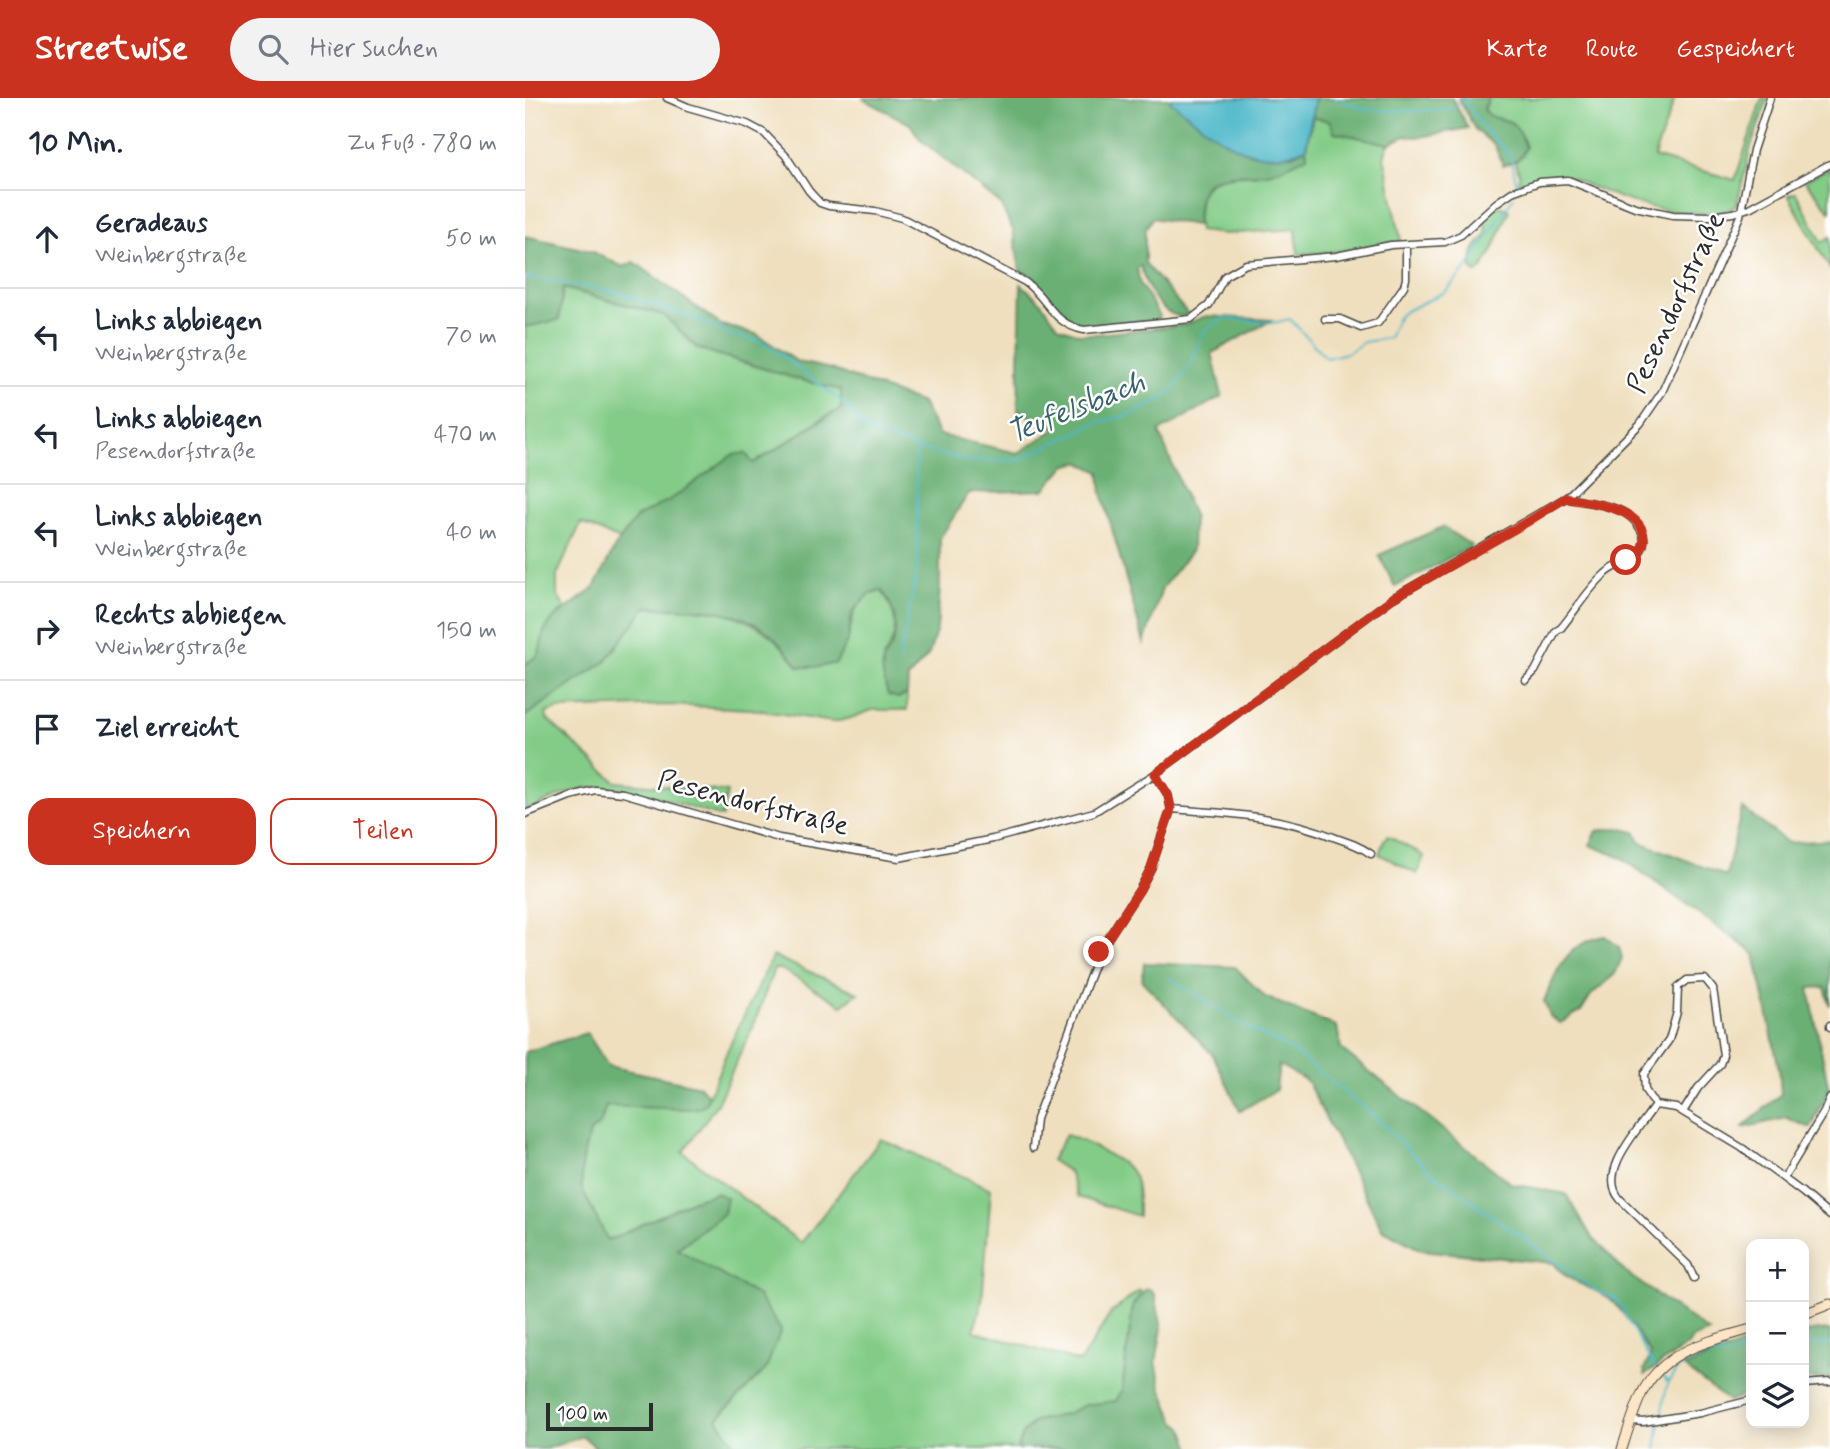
<!DOCTYPE html>
<html lang="de">
<head>
<meta charset="utf-8">
<style>
  :root { --surface:#fff; --page:#f2f2f3; --text:#1f2937; --muted:#747a83; --line:#e0e1e3; --accent:#c8321e }
  body { margin:0; font-family:Mynerve,sans-serif; background:var(--page); color:var(--text) }
  .controls { position:absolute; right:21px; bottom:21px; display:grid; overflow:hidden; border-radius:14px; box-shadow:0 4px 18px #0003 }
  .controls button { width:63px; height:63px; display:grid; place-items:center; padding:0; border:0; border-bottom:2px solid var(--line); background:var(--surface); color:var(--text); font:35px sans-serif }
  .scale { position:absolute; left:21px; bottom:18px; width:107px; box-sizing:border-box; padding-left:7px; border:4px solid #2b2b2b; border-top:0; font-size:19px; line-height:24px; white-space:nowrap; color:#2b2b2b; -webkit-text-stroke:5px #fff; paint-order:stroke }
  .stop { position:absolute; width:21px; height:21px; margin:-16px; border:5px solid #c8321e; border-radius:50%; background:#fff }
  .stop.end { background:#c8321e; border-color:#fff; box-shadow:0 2px 7px #0008 }
  .list { margin:0; padding:0; list-style:none }
  h2 { display:flex; justify-content:space-between; align-items:center; height:91px; margin:0; padding:0 28px; font-size:30px }
  h2 small { font-size:23px; font-weight:400; color:var(--muted) }
  .list li { display:grid; grid-template-columns:46px 1fr auto; gap:21px; align-items:center; box-sizing:border-box; height:98px; padding:0 28px; border-top:2px solid var(--line) }
  .list b { display:block; font-size:26px; white-space:nowrap }
  .list p { margin:0; font-size:23px; white-space:nowrap; color:var(--muted) }
  .list em { font-size:23px; font-style:normal; color:var(--muted) }
  .actions { display:flex; gap:14px; padding:21px 28px }
  .actions a { flex:1; padding:16px 0; border:2px solid var(--accent); border-radius:21px; text-align:center; font-size:24px; color:var(--accent) }
  .actions .main { background:var(--accent); color:#fff }
  .icon { flex:none; width:38px; height:38px; fill:none; stroke:currentColor; stroke-width:2; stroke-linecap:round; stroke-linejoin:round }
  .map { position:relative; flex:none; width:1305px; height:1351px; overflow:hidden }
  header { display:flex; align-items:center; gap:42px; box-sizing:border-box; height:98px; padding:0 35px; background:var(--accent); color:#fff }
  header strong { font-size:33px }
  nav { display:flex; gap:38px; margin-inline-start:auto; font-size:24px }
  .search { width:490px; height:63px; background:var(--page); display:flex; align-items:center; gap:18px; box-sizing:border-box; padding:0 24px; border-radius:38px; color:var(--muted); font-size:26px }
  main { display:flex }
  aside { flex:1; background:var(--surface) }
  .map>svg:first-child { display:block }
  .green { fill:#83cc87; stroke:#577c59; stroke-width:2 }
  .forest { fill:#6ab074; stroke:#4a6e50; stroke-width:2 }
  .water { fill:#4bb7c8; stroke:#3b717a; stroke-width:2 }
  .lines { fill:none; stroke-linecap:round; stroke-linejoin:round }
  .stream { stroke:#4bb7c8; stroke-width:2 }
  .street-casing { stroke:#484641; stroke-width:9 }
  .secondary-casing { stroke:#484641; stroke-width:11 }
  .street { stroke:#fff; stroke-width:6 }
  .secondary { stroke:#fde5c5; stroke-width:9 }
  .route { stroke:#c8321e; stroke-width:9 }
  .labels { text-anchor:middle; dominant-baseline:central; stroke-width:5; stroke-linejoin:round; paint-order:stroke }
  .street-label { font-size:28px; fill:#2b2b2b; stroke:#fff }
  .water-label { font-size:30px; font-style:italic; fill:#38636a; stroke:#fff }
</style>
</head>
<body>
<header>
<strong>Streetwise</strong>
<div class="search"><svg class="icon" aria-label="search" viewBox="0 0 24 24"><circle cx="10" cy="10" r="6"/><path d="M15 15l6 6"/></svg>Hier suchen</div>
<nav><a>Karte</a><a>Route</a><a>Gespeichert</a></nav>
</header>
<main>
<aside>
<h2>10 Min.<small>Zu Fuß · 780 m</small></h2>
<ul class="list">
<li><svg class="icon" aria-label="ahead" viewBox="0 0 24 24"><path d="M12 20V5M6 11l6-6 6 6"/></svg><div><b>Geradeaus</b><p>Weinbergstraße</p></div><em>50 m</em></li>
<li><svg class="icon" aria-label="left" viewBox="0 0 24 24"><path d="M17 20v-9H6M10 6l-5 5 5 5"/></svg><div><b>Links abbiegen</b><p>Weinbergstraße</p></div><em>70 m</em></li>
<li><svg class="icon" aria-label="left" viewBox="0 0 24 24"><path d="M17 20v-9H6M10 6l-5 5 5 5"/></svg><div><b>Links abbiegen</b><p>Pesendorfstraße</p></div><em>470 m</em></li>
<li><svg class="icon" aria-label="left" viewBox="0 0 24 24"><path d="M17 20v-9H6M10 6l-5 5 5 5"/></svg><div><b>Links abbiegen</b><p>Weinbergstraße</p></div><em>40 m</em></li>
<li><svg class="icon" aria-label="right" viewBox="0 0 24 24"><path d="M7 20v-9h11M14 6l5 5-5 5"/></svg><div><b>Rechts abbiegen</b><p>Weinbergstraße</p></div><em>150 m</em></li>
<li><svg class="icon" aria-label="arrive" viewBox="0 0 24 24"><path d="M6 21V4h12l-3 4 3 4H6"/></svg><div><b>Ziel erreicht</b></div></li>
</ul>
<div class="actions"><a class="main">Speichern</a><a>Teilen</a></div>
</aside>
<div class="map">
<svg width="1305" height="1351" viewBox="0 0 1305 1351">
  <rect width="100%" height="100%" fill="#fff"/>
  <filter id="ink" filterUnits="userSpaceOnUse"><feTurbulence type="fractalNoise" baseFrequency=".0143" numOctaves="2"/><feDisplacementMap in="SourceGraphic" scale="14" xChannelSelector="R" yChannelSelector="G"/><feConvolveMatrix kernelMatrix="1 2 1 2 8 2 1 2 1" color-interpolation-filters="sRGB"/></filter>
  <filter id="wash" filterUnits="userSpaceOnUse"><feTurbulence type="fractalNoise" baseFrequency=".00686" numOctaves="4" result="noise"/><feDisplacementMap in="SourceGraphic" scale="28" xChannelSelector="R" yChannelSelector="G"/><feGaussianBlur stdDeviation="1.57" result="paint"/><feColorMatrix in="noise" values="0 0 0 0 0 0 0 0 0 0 0 0 0 0 0 0 0 1.4 0 .05"/><feComposite in="paint" operator="in"/></filter>
  <g filter="url(#wash)">
    <rect width="100%" height="100%" fill="#efdfbe"/>
    <path class="green" d="M 964,0 L 1150,0 L 1129,59 L 1210,82 L 1237,0 L 1243,0 L 1226,48 L 1212,106 C 1204,115 1194,114 1182,115 C 1133,117 1090,99 1046,80 C 1027,77 1012,80 994,87 L 994,75 L 990,64 L 998,57 L 1001,49 C 997,41 993,28 985,24 C 974,19 966,22 959,11 Z
      M 788,19 L 805,23 L 809,34 L 864,46 L 859,58 L 876,143 L 810,154 L 773,156 L 771,131 L 699,136 L 674,133 C 672,124 673,115 674,106 C 677,71 717,80 741,75 C 755,72 769,65 782,58 L 781,50 Z
      M 1305,69 L 1305,113 L 1280,83 Z
      M 1271,95 L 1297,144 L 1305,139 L 1305,171 L 1263,97 Z
      M 973,108 L 983,111 L 984,114 C 975,131 966,164 952,175 L 947,171 C 947,166 947,158 949,153 C 956,138 967,142 958,122 L 961,116 Z
      M 37,190 L 139,217 L 172,250 L 272,281 L 316,292 L 316,311 L 294,322 L 257,349 L 228,365 L 148,400 L 112,419 L 95,442 L 56,425 L 32,477 L 32,497 L 40,510 C 22,525 19,533 14,556 L 0,567 L 0,229 L 34,222 Z
      M 356,492 C 374,515 375,537 358,560 L 373,600 L 382,596 L 382,612 L 347,612 L 323,621 L 308,624 L 226,611 L 144,607 L 33,611 L 21,615 L 22,621 L 91,684 L 202,694 L 197,719 C 161,709 110,689 73,689 C 48,689 23,704 0,713 L 0,618 L 81,563 L 121,509 C 176,512 214,506 257,548 L 323,542 C 327,518 330,499 356,492 Z
      M 863,738 L 899,758 L 892,776 L 854,756 L 859,742 Z
      M 248,858 L 333,895 L 317,907 L 256,871 L 249,871 L 229,926 L 192,1006 L 158,1054 L 276,1145 L 356,1041 L 466,1091 L 457,1203 L 449,1233 L 555,1264 L 586,1215 L 615,1192 L 616,1195 L 608,1207 L 597,1292 L 591,1303 L 560,1307 L 539,1317 L 510,1323 L 497,1336 L 492,1351 L 218,1351 L 211,1348 L 191,1321 L 241,1271 L 232,1198 L 152,1151 L 198,1115 L 168,1102 L 83,1143 L 57,1092 L 57,1061 L 65,1034 L 75,1026 L 81,1008 L 121,1009 L 181,1005 L 203,951 Z
      M 541,1037 C 555,1041 597,1062 606,1073 C 614,1084 613,1105 613,1118 L 553,1099 L 544,1074 L 526,1062 Z"/>
    <path class="forest" d="M 337,0 L 643,0 L 698,42 L 726,56 L 767,57 L 781,50 L 782,58 C 770,65 756,71 742,75 C 723,79 693,72 679,89 C 672,99 673,115 672,127 L 627,120 L 620,132 L 620,166 L 664,217 C 639,225 620,189 616,168 L 612,170 L 615,186 L 635,218 L 633,222 L 556,228 C 525,219 526,192 496,177 L 488,132 L 475,106 L 396,42 L 385,26 Z
      M 790,0 L 927,0 L 943,30 L 895,39 L 880,38 L 864,46 L 809,34 L 805,23 L 788,19 Z
      M 933,0 L 964,0 L 959,11 C 966,23 974,19 985,24 C 993,28 998,41 1001,49 C 996,61 990,64 978,67 L 970,48 L 950,31 Z
      M 0,138 L 66,153 L 98,169 L 109,164 L 196,227 L 231,236 L 273,264 L 306,271 L 397,305 L 414,337 L 493,355 L 532,330 L 493,313 L 496,186 L 515,203 L 534,229 L 555,236 L 574,236 L 659,227 L 681,218 L 747,222 L 687,255 L 697,298 L 634,334 L 668,418 L 667,452 L 637,490 L 619,545 L 577,395 L 575,374 L 554,364 L 540,368 L 519,392 L 444,395 L 415,440 L 415,489 L 412,530 L 404,556 L 383,580 L 382,596 L 373,600 L 363,597 C 360,586 356,575 358,564 C 359,556 366,552 368,544 C 374,526 368,506 356,492 L 346,495 L 327,514 L 323,542 L 311,565 L 293,569 L 274,569 C 264,557 254,543 241,533 C 208,507 161,511 121,509 L 81,563 L 0,618 L 0,567 L 14,556 L 19,533 L 29,520 L 69,490 L 90,449 L 112,419 L 148,400 L 207,357 L 220,355 L 228,365 C 259,348 285,327 316,311 L 316,292 L 272,281 L 172,250 L 139,217 L 38,190 L 34,222 L 0,229 Z
      M 918,429 L 947,448 L 870,489 L 854,457 Z
      M 1217,710 L 1263,745 L 1305,742 L 1305,908 L 1300,889 L 1284,890 L 1304,992 L 1286,1030 L 1261,1020 L 1217,1030 L 1256,996 L 1254,971 L 1230,856 L 1097,760 L 1065,747 L 1072,733 L 1092,730 L 1111,734 L 1115,744 L 1201,778 Z
      M 1080,838 L 1094,849 L 1097,860 L 1090,876 L 1066,897 L 1056,913 L 1035,925 L 1025,918 L 1019,903 C 1033,869 1042,845 1080,838 Z
      M 619,865 L 710,869 L 740,899 L 812,929 L 816,951 L 987,1086 L 1041,1096 L 1066,1138 L 1100,1174 L 1184,1234 L 1167,1241 L 1164,1246 L 1120,1277 L 1119,1272 L 1126,1257 C 1115,1241 1099,1212 1083,1200 C 1064,1187 1042,1185 1029,1165 L 896,1152 L 857,1131 L 782,983 L 754,967 L 751,992 L 715,1013 L 688,957 L 617,883 Z
      M 62,935 L 83,968 L 175,988 L 183,997 L 181,1005 L 174,1010 L 163,1011 L 81,1008 L 75,1026 L 65,1034 L 57,1061 L 57,1091 L 83,1143 L 168,1102 L 191,1095 L 202,1100 L 199,1115 L 152,1151 L 233,1198 L 256,1232 L 241,1271 L 192,1321 L 211,1348 L 218,1351 L 72,1351 L 58,1338 L 21,1351 L 0,1351 L 0,954 Z
      M 621,1191 L 625,1191 L 630,1197 L 637,1230 L 631,1263 L 636,1289 L 650,1323 L 658,1329 L 666,1351 L 492,1351 L 497,1336 L 510,1323 L 539,1317 L 560,1307 L 591,1303 L 597,1292 L 608,1207 Z
      M 1292,1232 L 1305,1233 L 1305,1280 L 1279,1281 L 1279,1235 Z
      M 1226,1243 L 1226,1296 L 1203,1303 L 1159,1269 Z"/>
    <path class="water" d="M 646,0 L 790,0 L 781,50 C 727,76 687,34 646,4 Z"/>
    <g class="lines">
      <path class="stream" d="M 809,0 L 841,12 L 883,13 L 924,11 L 943,0
        M 940,4 L 959,30 L 985,57 L 992,87
        M 0,179 L 89,193 L 171,221 L 207,237 L 239,244 L 314,301 L 341,331 L 391,350 L 444,363 L 494,362 L 573,324 L 602,318 L 635,302 L 646,294 L 666,267 L 679,233 L 698,220 L 748,225 L 765,221 L 801,260 L 822,255 L 839,244 L 864,240 L 873,219 L 879,214 L 920,194 L 944,168 L 989,98
        M 374,564 L 393,466 L 391,351
        M 645,880 L 720,928 L 767,952 L 849,1018 L 904,1072 L 1071,1193 L 1091,1201 L 1129,1269
        M 1279,1247 L 1305,1246
        M 1137,1278 L 1143,1284
        M 1136,1319 C 1138,1309 1139,1296 1143,1286 C 1158,1251 1196,1260 1226,1255
        M 1131,1351 L 1135,1324"/>
    </g>
  </g>
  <g filter="url(#ink)">
    <g class="lines">
      <defs>
        <path id="street" d="M 142,0 L 163,9 L 222,26 L 239,35 L 261,58 L 284,93 L 295,105 L 304,108 L 350,113 L 377,120 L 500,184 C 524,201 527,226 559,232 L 666,221 L 684,207 L 700,178 L 721,166 L 811,158 L 866,147 L 920,144 L 936,137 L 971,105 L 987,94 L 1014,84 L 1043,82 L 1110,109 L 1148,117 L 1184,118 L 1208,115 L 1224,110 L 1305,66
          M 800,221 L 815,221 L 836,230 L 853,225 L 879,188 L 881,181 L 881,147
          M 1001,582 L 1010,573 L 1031,533 L 1036,530 C 1051,512 1063,491 1080,476 C 1090,466 1108,464 1116,452 C 1120,446 1120,438 1116,432 C 1102,406 1070,406 1045,401 L 1042,399
          M 646,711 C 703,715 758,718 811,740 C 823,744 835,748 846,756
          M 0,716 L 45,698 L 70,692 L 98,695 L 254,740 L 374,760 L 468,741 L 569,714 L 630,676 L 868,500 L 1042,399 L 1115,326 L 1137,294 L 1215,118 L 1228,52 L 1245,0
          M 1305,927 L 1305,929
          M 1130,1007 L 1120,992 L 1119,976 L 1144,942 L 1152,914 L 1153,889 L 1162,882 L 1180,881 L 1188,891 L 1198,957 L 1195,966 L 1173,990 L 1158,1014
          M 508,1050 L 511,1021 L 574,854 L 615,791 L 626,770 L 646,711 L 643,697 L 630,676
          M 1259,1080 L 1299,1014 L 1305,1000
          M 1169,1180 L 1163,1167 L 1095,1101 C 1071,1074 1116,1029 1130,1007 L 1151,1010 L 1217,1050 L 1277,1094 L 1305,1118
          M 1279,1286 L 1305,1284
          M 1107,1323 L 1118,1324 L 1175,1315 L 1226,1302"/>
        <path id="secondary" d="M 1279,1216 L 1305,1206
          M 1097,1351 C 1103,1332 1109,1312 1117,1295 C 1139,1252 1184,1243 1226,1231"/>
      </defs>
      <use href="#street" class="street-casing"/>
      <use href="#secondary" class="secondary-casing"/>
      <use href="#street" class="street"/>
      <use href="#secondary" class="secondary"/>
    </g>
  </g>
  <g class="lines" filter="url(#ink)">
    <path class="route" d="M 574,854 L 615,791 L 626,770 L 646,711 L 643,697 L 630,676 L 868,500 L 1004,423 L 1042,399 L 1045,401 C 1066,405 1120,410 1119,442 C 1118,453 1110,458 1101,462"/>
  </g>
  <g class="labels">
    <g class="street-label">
      <text transform="translate(1152 205) rotate(-65)">Pesendorfstraße</text>
      <text transform="translate(228 706) rotate(14)">Pesendorfstraße</text>
    </g>
    <g class="water-label">
      <text transform="translate(551 310) rotate(-22)">Teufelsbach</text>
    </g>
  </g>
</svg>
<div class="controls">
<button>+</button>
<button>−</button>
<button><svg class="icon" aria-label="layers" viewBox="0 0 24 24"><path d="M12 4l9 5-9 5-9-5zM3 14l9 5 9-5"/></svg></button>
</div>
<div class="scale">100 m</div>
<div class="stop" style="left:1101px;top:462px"></div>
<div class="stop end" style="left:574px;top:854px"></div>
</div>
</main>
</body>
</html>
